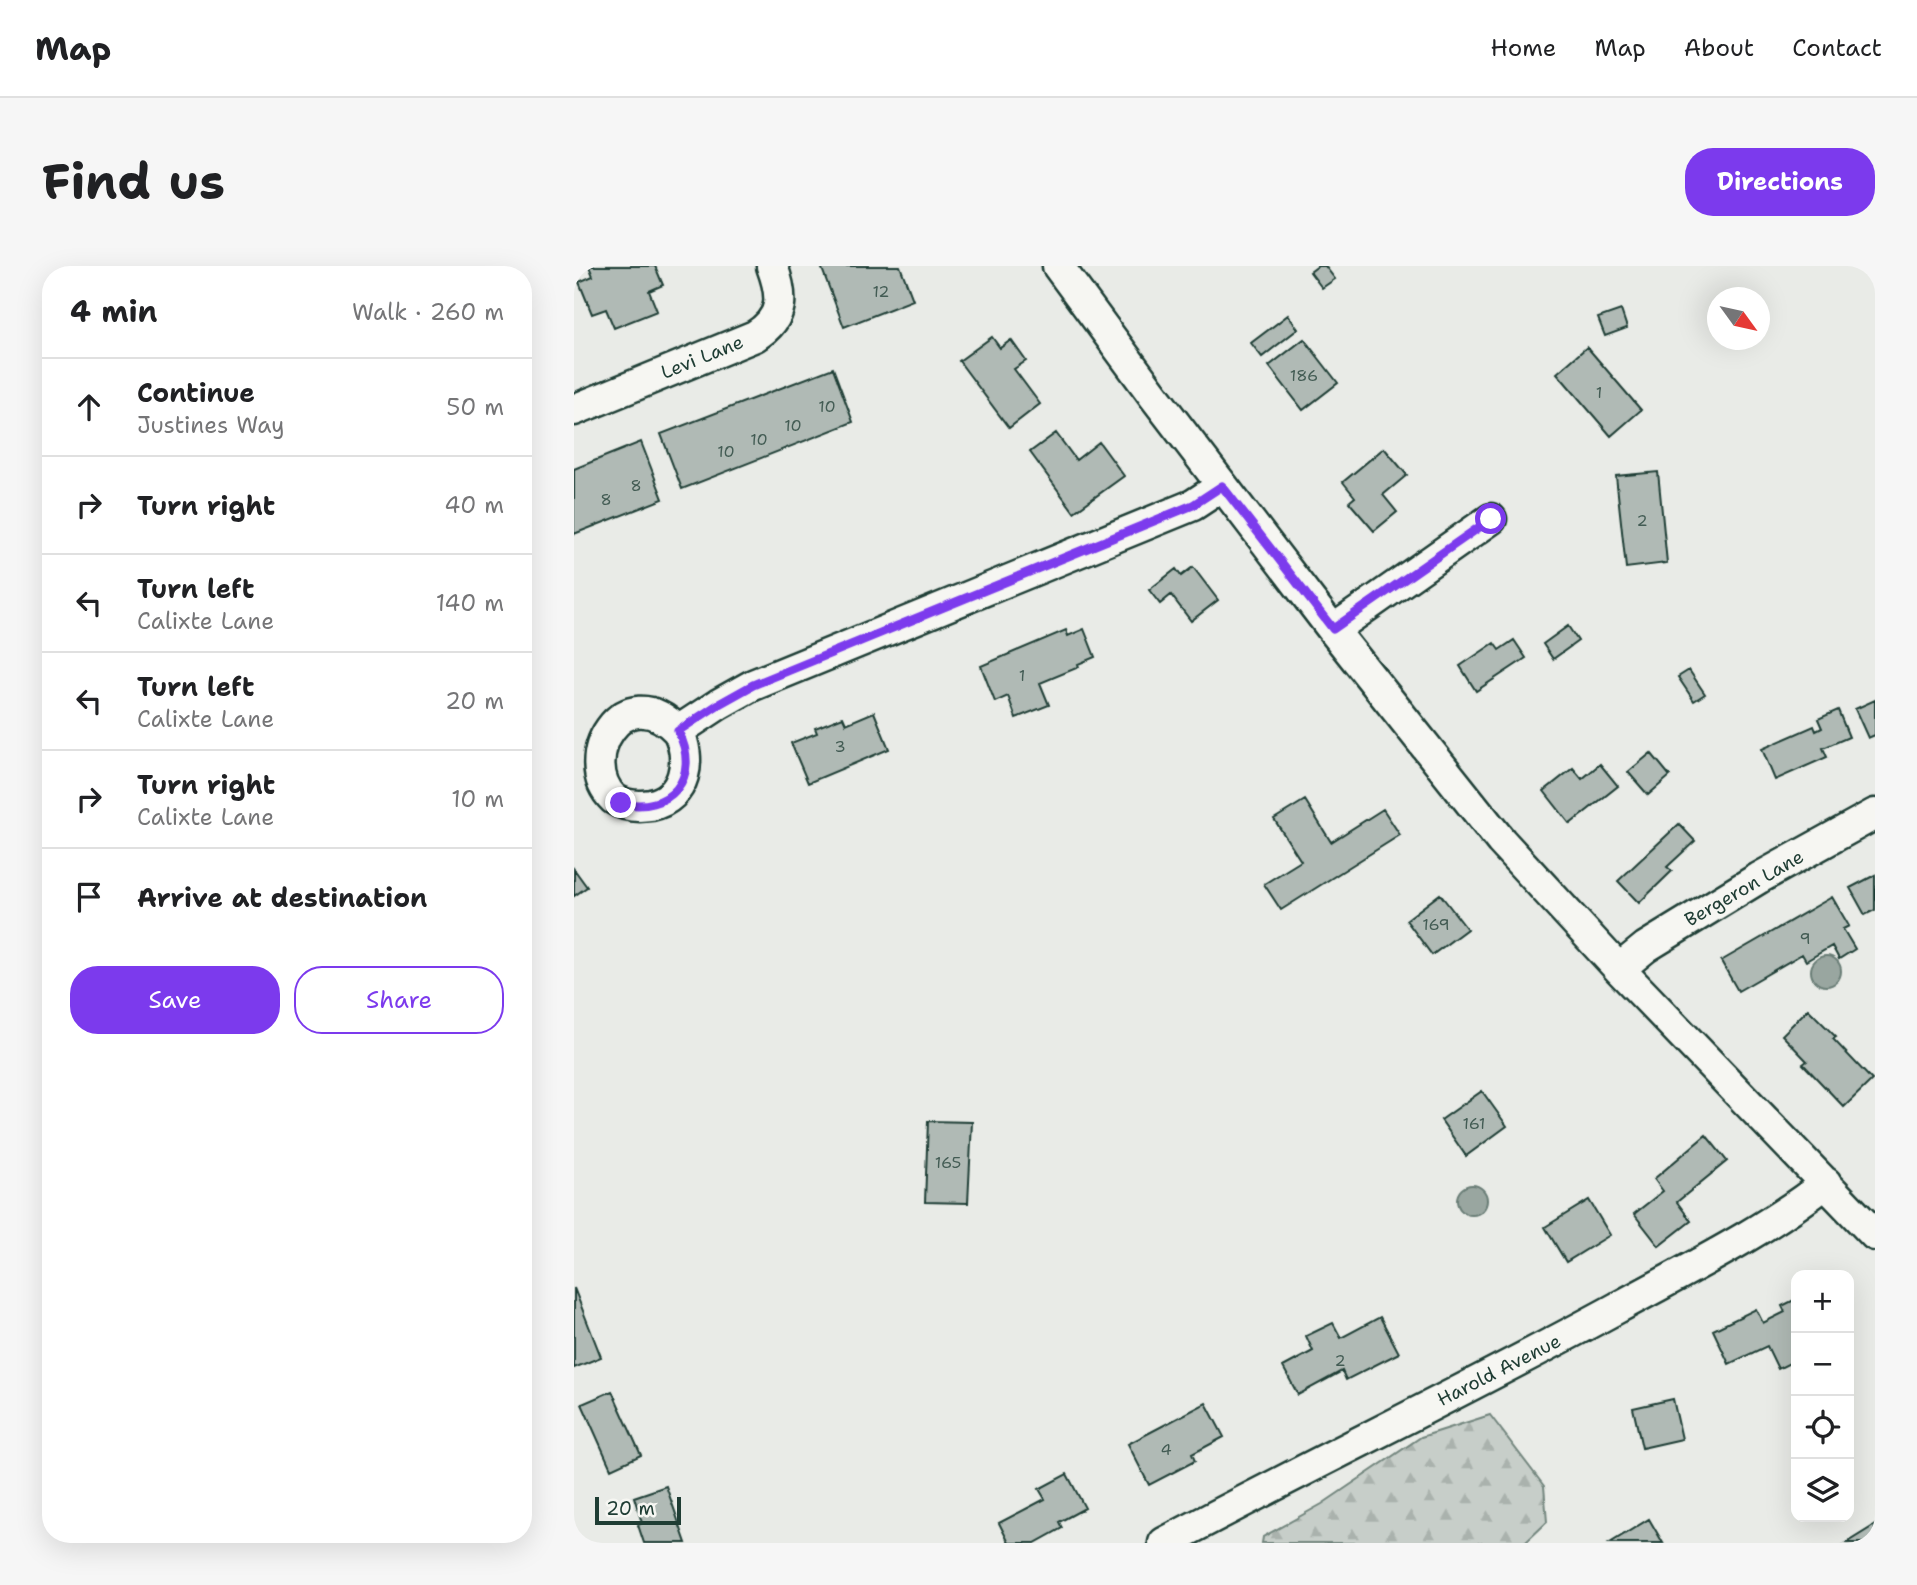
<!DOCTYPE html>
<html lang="en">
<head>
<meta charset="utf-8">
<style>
  :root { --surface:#fff; --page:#f6f6f6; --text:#202124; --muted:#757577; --line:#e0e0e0; --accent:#7c3aed }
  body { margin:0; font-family:"Shantell Sans",sans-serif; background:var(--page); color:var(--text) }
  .controls { position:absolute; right:21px; bottom:21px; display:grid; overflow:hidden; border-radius:14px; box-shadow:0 7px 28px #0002 }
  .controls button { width:63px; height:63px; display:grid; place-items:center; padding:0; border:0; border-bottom:2px solid var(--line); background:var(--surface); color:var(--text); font:35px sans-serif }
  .compass { position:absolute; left:1133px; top:21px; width:63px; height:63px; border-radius:50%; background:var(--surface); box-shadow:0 7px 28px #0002; rotate:123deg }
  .scale { position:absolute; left:21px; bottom:18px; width:86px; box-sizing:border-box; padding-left:7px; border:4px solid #1f3d34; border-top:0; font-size:19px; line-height:24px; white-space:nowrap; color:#1f3d34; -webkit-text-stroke:5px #f6f6f2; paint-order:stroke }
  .stop { position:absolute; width:21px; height:21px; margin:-16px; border:5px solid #7c3aed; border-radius:50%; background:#fff }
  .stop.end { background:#7c3aed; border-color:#fff; box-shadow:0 2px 7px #0008 }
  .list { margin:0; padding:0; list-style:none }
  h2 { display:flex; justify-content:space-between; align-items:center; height:91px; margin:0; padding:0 28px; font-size:30px }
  h2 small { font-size:23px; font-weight:400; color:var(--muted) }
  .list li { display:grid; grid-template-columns:46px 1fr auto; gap:21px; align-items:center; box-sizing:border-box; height:98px; padding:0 28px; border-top:2px solid var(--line) }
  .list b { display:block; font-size:26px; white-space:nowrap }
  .list p { margin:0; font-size:23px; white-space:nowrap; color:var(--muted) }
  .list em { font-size:23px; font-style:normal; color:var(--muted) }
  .actions { display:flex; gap:14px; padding:21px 28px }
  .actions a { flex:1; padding:16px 0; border:2px solid var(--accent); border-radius:28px; text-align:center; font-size:24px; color:var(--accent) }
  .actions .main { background:var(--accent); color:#fff }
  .icon { flex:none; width:38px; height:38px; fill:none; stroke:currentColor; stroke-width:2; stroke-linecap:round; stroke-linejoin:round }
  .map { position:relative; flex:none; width:1301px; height:1277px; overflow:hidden; border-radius:28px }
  header { display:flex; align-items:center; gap:42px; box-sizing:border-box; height:98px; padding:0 35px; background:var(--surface); border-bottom:2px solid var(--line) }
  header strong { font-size:33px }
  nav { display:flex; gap:38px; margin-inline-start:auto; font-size:24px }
  .intro { display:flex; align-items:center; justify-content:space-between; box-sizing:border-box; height:168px; padding:0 42px }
  h1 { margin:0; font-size:49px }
  .button { padding:18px 32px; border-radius:28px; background:var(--accent); color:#fff; font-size:24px; font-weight:700 }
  main { display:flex; gap:42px; padding:0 42px }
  aside { flex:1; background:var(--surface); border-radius:28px; box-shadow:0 7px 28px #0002 }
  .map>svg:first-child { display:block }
  .forest { fill:url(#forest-firs); stroke:#73867e; stroke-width:2 }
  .water { fill:#99a6a0; stroke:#687c75; stroke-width:2 }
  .building { fill:#b0bab5; stroke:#1f3d34; stroke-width:2 }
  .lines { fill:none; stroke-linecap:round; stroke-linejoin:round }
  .street-casing { stroke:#1f3d34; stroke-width:35 }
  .street { stroke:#f6f6f2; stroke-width:30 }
  .route { stroke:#7c3aed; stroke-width:9 }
  .labels { text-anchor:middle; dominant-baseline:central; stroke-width:6; stroke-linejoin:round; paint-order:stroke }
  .number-label { font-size:16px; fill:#435c54 }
  .street-label { font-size:19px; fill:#1f3d34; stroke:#f6f6f2 }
</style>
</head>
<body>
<header>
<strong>Map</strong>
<nav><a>Home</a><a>Map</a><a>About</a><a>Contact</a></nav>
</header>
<div class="intro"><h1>Find us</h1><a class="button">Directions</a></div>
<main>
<aside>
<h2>4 min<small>Walk · 260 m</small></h2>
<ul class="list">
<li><svg class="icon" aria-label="ahead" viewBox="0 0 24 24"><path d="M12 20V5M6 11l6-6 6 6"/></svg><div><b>Continue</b><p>Justines Way</p></div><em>50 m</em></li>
<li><svg class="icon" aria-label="right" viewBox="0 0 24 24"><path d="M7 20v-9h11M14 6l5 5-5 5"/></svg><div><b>Turn right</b></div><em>40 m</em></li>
<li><svg class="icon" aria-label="left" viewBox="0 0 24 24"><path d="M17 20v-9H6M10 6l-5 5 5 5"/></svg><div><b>Turn left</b><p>Calixte Lane</p></div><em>140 m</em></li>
<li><svg class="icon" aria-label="left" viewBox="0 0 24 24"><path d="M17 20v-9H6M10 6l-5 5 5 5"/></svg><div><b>Turn left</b><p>Calixte Lane</p></div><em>20 m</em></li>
<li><svg class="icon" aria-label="right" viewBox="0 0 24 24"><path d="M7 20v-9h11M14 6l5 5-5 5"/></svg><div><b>Turn right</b><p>Calixte Lane</p></div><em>10 m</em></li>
<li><svg class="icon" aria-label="arrive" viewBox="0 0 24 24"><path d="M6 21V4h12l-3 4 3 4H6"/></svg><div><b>Arrive at destination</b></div></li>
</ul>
<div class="actions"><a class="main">Save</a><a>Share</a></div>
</aside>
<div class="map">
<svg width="1301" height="1277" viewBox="0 0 1301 1277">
  <defs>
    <pattern id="forest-firs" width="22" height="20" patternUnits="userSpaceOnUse" patternTransform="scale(1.75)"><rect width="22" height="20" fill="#c7cec9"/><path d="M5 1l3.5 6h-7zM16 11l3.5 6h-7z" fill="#aab2ad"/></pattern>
  </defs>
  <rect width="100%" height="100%" fill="#e9ebe7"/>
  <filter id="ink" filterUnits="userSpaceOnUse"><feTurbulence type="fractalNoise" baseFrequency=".0143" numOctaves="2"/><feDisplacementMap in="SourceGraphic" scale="14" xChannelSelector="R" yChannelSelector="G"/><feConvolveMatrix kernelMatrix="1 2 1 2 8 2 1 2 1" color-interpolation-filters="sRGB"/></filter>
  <g filter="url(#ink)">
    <path class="forest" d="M 916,1149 L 970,1220 L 973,1256 L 951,1277 L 688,1277 L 689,1271 L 748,1238 L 847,1171 Z"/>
    <path class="water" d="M1237 705a15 15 0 1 1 30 0a15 15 0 1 1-30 0Z
      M883 934a15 15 0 1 1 30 0a15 15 0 1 1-30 0Z"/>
    <path class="building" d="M 15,0 L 81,0 L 89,19 L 75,25 L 83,45 L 40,62 L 32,43 L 18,48 L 5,16 L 19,10 Z
      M 247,0 L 326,0 L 339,34 L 270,61 Z
      M 744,0 L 751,0 L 761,13 L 748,22 L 736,6 Z
      M 1047,44 L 1053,62 L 1031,70 L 1024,52 Z
      M 714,49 L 724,63 L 688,91 L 677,77 Z
      M 418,71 L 426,82 L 437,74 L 452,95 L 440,103 L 466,138 L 435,162 L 385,95 Z
      M 730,73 L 764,117 L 729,144 L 695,100 Z
      M 1013,81 L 1067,144 L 1037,170 L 983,107 Z
      M 259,102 L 279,156 L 108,223 L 87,168 Z
      M 482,167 L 502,194 L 525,176 L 550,210 L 500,246 L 456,186 Z
      M 67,176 L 89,233 L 0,268 L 0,203 Z
      M 810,182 L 833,209 L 809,229 L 823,246 L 800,265 L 775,236 L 781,231 L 769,216 Z
      M 1084,206 L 1093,297 L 1052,302 L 1042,210 Z
      M 619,301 L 644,334 L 617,355 L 597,329 L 586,338 L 575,324 L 602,303 L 607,310 Z
      M 994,360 L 1004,375 L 979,393 L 969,378 Z
      M 510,363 L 521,391 L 504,398 L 505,401 L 466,417 L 475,439 L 442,452 L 434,430 L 421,436 L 407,400 L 492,364 L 494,370 Z
      M 940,374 L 952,392 L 902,425 L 886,400 L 920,377 L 925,384 Z
      M 1115,404 L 1131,428 L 1120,435 L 1104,411 Z
      M 1301,434 L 1301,469 L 1294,472 L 1281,443 Z
      M 1264,444 L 1275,471 L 1249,482 L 1253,491 L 1201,514 L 1188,483 L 1240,460 L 1242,465 L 1248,462 L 1244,453 Z
      M 300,446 L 315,483 L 234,517 L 217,477 L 243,467 L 241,462 L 269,451 L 272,458 Z
      M 1077,487 L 1096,510 L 1074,529 L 1054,506 Z
      M 1026,498 L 1044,520 L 996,558 L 970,525 L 999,502 L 1008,513 Z
      M 731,534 L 757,576 L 809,543 L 826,569 L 707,644 L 690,618 L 727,595 L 700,553 Z
      M 1105,558 L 1121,575 L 1093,601 L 1098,605 L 1065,637 L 1044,615 Z
      M 0,603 L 13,621 L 0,630 Z
      M 1301,609 L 1301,644 L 1291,649 L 1276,622 Z
      M 866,628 L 893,663 L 858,689 L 832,654 Z
      M 1258,631 L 1275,660 L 1269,663 L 1281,683 L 1265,693 L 1258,680 L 1232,695 L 1228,688 L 1164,725 L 1147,695 Z
      M 1234,743 L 1262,771 L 1259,773 L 1298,814 L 1270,841 L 1229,798 L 1233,795 L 1208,769 Z
      M 908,825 L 933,860 L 892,890 L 867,854 Z
      M 354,855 L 398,856 L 394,937 L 351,936 Z
      M 1132,869 L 1153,895 L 1103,936 L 1117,955 L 1085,980 L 1060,948 L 1089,925 L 1080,913 Z
      M 1015,934 L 1036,969 L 992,996 L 971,961 Z
      M 0,1022 L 27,1091 L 0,1102 Z
      M 1222,1033 L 1222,1094 L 1204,1103 L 1193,1080 L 1155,1098 L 1139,1064 L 1182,1043 L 1189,1057 L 1211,1046 L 1208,1040 Z
      M 806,1051 L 825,1087 L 772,1114 L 768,1105 L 724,1129 L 709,1101 L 739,1085 L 732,1070 L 759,1057 L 767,1072 Z
      M 38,1125 L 67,1189 L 37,1203 L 8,1138 Z
      M 1099,1133 L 1108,1173 L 1068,1182 L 1059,1142 Z
      M 632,1137 L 650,1171 L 618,1188 L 621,1195 L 575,1219 L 554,1178 Z
      M 493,1208 L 511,1242 L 485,1256 L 488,1262 L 461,1277 L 435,1277 L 425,1257 L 471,1233 L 465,1223 Z
      M 92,1220 L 112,1277 L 70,1277 L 64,1259 L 68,1257 L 60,1231 Z
      M 1075,1253 L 1089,1277 L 1036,1277 Z
      M 1301,1259 L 1301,1277 L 1272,1277 Z"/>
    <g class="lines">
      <defs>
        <path id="street" d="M 484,0 L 580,130 L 759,364 L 927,575 L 1045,703 L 1301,969
          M 0,144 L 181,70 C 211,51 209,30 198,0
          M 759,364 L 917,253
          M 104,465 C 118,493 112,532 77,539 C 64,541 51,540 40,533 C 0,495 49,407 104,465 L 145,438 L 179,419 L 619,239 L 648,220
          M 1045,703 L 1072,681 L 1185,612 L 1301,548
          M 590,1277 C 740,1197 893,1124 1043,1042 C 1114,1003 1188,967 1252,917"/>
      </defs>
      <use href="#street" class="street-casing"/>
      <use href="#street" class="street"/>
    </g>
  </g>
  <g class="lines" filter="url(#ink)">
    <path class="route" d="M 47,537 C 96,548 128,512 104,465 L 145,438 L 179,419 L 619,239 L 648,220 L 759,363 L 917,253"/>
  </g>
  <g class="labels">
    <g class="number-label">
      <text x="307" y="25">12</text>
      <text x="730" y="109">186</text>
      <text x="1025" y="126">1</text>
      <text x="253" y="140">10</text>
      <text x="219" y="159">10</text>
      <text x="185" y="173">10</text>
      <text x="152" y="185">10</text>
      <text x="62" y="219">8</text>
      <text x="32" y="233">8</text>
      <text x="1068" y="254">2</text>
      <text x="448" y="409">1</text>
      <text x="266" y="480">3</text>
      <text x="862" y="658">169</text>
      <text x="1231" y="672">9</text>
      <text x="900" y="857">161</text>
      <text x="374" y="896">165</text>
      <text x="766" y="1094">2</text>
      <text x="592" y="1183">4</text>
    </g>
    <g class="street-label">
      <text transform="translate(128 91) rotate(-22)">Levi Lane</text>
      <text transform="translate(1170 622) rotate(-30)">Bergeron Lane</text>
      <text transform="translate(925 1104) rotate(-27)">Harold Avenue</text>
    </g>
  </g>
</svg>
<div class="controls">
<button>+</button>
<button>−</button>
<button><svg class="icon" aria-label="locate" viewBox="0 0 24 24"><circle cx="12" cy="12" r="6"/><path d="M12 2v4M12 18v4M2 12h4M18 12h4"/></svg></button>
<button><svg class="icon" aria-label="layers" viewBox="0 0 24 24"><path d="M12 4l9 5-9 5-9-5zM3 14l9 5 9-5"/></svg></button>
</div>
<svg class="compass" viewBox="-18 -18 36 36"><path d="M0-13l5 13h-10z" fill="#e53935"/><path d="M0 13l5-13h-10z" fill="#757577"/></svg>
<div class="scale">20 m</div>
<div class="stop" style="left:917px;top:253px"></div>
<div class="stop end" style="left:47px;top:537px"></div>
</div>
</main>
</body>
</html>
